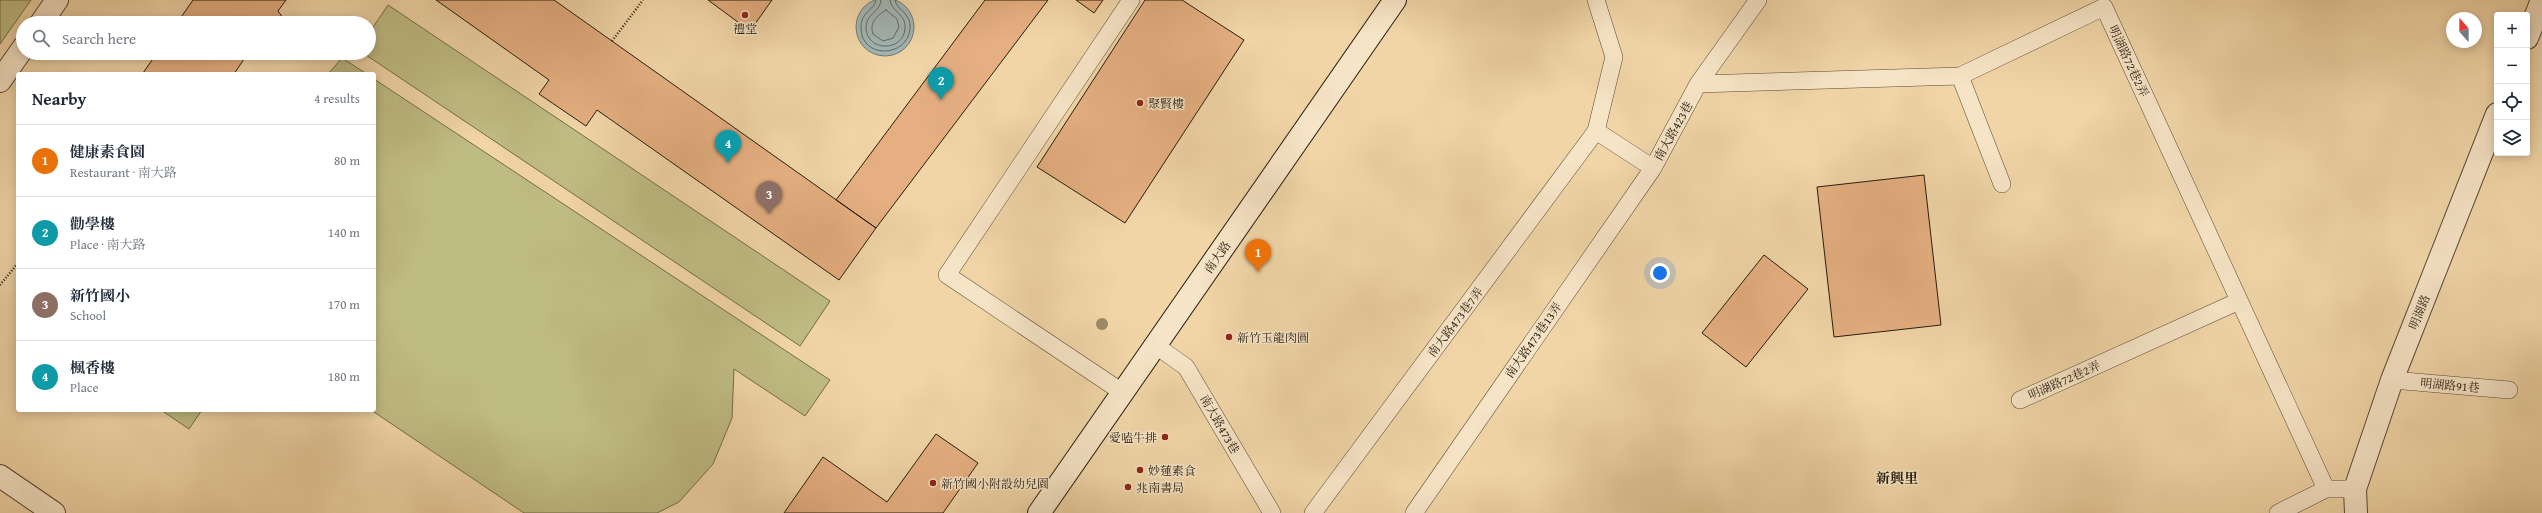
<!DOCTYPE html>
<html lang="en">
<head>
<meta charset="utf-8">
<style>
  :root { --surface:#fff; --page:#f2f2f3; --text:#1f2937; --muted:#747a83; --line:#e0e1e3; --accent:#b45309 }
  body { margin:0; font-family:"Gentium Book Plus","Noto Serif TC",serif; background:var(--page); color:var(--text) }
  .controls { position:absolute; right:12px; top:12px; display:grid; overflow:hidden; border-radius:4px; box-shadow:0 2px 10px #0003 }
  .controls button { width:36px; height:36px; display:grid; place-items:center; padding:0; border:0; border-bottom:1px solid var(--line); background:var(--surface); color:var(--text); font:20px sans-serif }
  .compass { position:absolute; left:2446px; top:12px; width:36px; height:36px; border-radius:50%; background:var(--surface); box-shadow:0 2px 10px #0003; rotate:339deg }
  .you { position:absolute; left:1660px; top:273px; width:14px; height:14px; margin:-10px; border:3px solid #fff; border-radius:50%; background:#1a73e8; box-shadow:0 0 0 6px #1a73e833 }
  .badge { display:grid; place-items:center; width:26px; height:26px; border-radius:50%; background:var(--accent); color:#fff; font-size:13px; font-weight:700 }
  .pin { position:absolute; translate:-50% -33px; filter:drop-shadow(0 1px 2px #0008) }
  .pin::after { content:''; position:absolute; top:21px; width:14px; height:12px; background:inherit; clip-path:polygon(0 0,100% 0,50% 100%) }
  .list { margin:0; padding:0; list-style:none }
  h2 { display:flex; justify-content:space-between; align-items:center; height:52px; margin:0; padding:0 16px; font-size:17px }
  h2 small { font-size:13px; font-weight:400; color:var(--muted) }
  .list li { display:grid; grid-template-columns:26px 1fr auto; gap:12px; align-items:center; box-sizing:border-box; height:72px; padding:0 16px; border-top:1px solid var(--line) }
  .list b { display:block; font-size:15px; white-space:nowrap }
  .list p { margin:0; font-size:13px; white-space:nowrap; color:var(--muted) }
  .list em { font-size:13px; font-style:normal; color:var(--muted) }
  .icon { flex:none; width:22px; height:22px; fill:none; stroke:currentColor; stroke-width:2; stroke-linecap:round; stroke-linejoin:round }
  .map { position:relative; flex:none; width:2542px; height:513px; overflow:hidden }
  .search { position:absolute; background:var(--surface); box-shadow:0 2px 10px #0003; left:16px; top:16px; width:360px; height:44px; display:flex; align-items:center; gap:10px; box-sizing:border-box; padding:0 14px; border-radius:22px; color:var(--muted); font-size:15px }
  .panel { position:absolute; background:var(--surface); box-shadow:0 2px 10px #0003; left:16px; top:72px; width:360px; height:340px; border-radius:4px }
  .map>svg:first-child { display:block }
  .green { fill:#bfbc83; stroke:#726c48 }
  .water { fill:#a1b5b4; stroke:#707872 }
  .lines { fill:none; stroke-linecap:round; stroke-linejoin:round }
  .shore { stroke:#646861; stroke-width:1 }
  .building { fill:#e5af81; stroke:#261c0e }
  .service-casing { stroke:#594a34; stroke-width:18 }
  .minor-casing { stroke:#594a34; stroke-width:24 }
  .secondary-casing { stroke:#261c0e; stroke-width:24 }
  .path { stroke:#261c0e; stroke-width:2.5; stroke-dasharray:1 2; stroke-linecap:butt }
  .service { stroke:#f6e4c6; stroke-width:17 }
  .minor { stroke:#f6e4c6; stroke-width:22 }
  .secondary { stroke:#f6e4c6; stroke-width:22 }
  .tree { fill:#9b8a66 }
  .poi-dot { fill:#8f2418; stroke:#f6e4c6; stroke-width:1.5 }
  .labels { text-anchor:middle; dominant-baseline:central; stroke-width:3; stroke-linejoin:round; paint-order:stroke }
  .poi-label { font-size:12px; fill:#261c0e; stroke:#f6e4c6; text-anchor:start }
  .street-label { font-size:12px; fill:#261c0e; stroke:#f6e4c6 }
  .quarter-label { font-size:14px; font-weight:bold; fill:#261c0e; stroke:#f6e4c6 }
</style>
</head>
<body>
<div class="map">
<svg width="2542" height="513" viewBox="0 0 2542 513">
  <rect width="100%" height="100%" fill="#f1d5a7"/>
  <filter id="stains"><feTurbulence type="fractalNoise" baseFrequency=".005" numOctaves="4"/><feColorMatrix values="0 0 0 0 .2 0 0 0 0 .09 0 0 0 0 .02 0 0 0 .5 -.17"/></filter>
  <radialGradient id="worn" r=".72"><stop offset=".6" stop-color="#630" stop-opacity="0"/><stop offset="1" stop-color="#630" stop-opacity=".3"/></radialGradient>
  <path class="green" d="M 0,0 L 31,0 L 0,44 Z
    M 388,5 L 830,301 L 800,346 L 363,53 L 369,53 L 369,33 Z
    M 342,58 L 367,74 L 328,74 Z
    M 374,79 L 830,380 L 805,416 L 734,369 L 732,418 L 713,464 L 679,502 L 657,513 L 524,513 L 371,410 L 374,410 Z
    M 161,410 L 202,410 L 189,429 Z"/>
  <path class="water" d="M856 27a29 29 0 1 1 58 0a29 29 0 1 1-58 0Z"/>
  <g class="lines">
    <path class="shore" d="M 876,0 C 875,10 860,12 861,28 C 861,59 907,58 910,29 C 912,13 896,10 895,0
      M 881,0 C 881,12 865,14 866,28 C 867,52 903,52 905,29 C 907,14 891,12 890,0
      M 886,10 L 897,19 L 899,27 L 893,38 L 883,41 L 873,34 C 869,22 877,16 886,10 Z"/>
  </g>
  <path class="building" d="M 193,0 L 286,0 L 278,11 L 283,18 L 281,23 L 177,23 Z
    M 436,0 L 554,0 L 876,228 L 839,280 L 597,110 L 586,126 L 539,94 L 549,80 Z
    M 708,0 L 772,0 L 750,31 Z
    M 985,0 L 1048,0 L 876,228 L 836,200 Z
    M 1076,0 L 1103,0 L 1094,13 Z
    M 1145,0 L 1182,0 L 1244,40 L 1125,223 L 1037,167 Z
    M 157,53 L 248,53 L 234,74 L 145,74 L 143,73 Z
    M 1924,175 L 1941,325 L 1834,337 L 1817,187 Z
    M 1764,255 L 1808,289 L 1746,367 L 1702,333 Z
    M 936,434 L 978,463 L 943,513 L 784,513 L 823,457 L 887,502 Z"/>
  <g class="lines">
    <defs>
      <path id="service" d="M 1596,0 L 1614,57 L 1596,131 L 1653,168 L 1698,84 L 1960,76
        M 1698,84 L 1758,0
        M 2002,184 L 1960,76 L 2104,7 L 2326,489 L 2355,489
        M 1155,345 L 1186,367 L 1272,513
        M 2392,380 L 2509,390
        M 1122,392 L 947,275 L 1131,0
        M 2020,400 L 2239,301
        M 1313,513 L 1596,131
        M 1414,513 L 1653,168
        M 2278,513 L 2326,489"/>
      <path id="minor" d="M 41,23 L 57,0
        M 2527,38 L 2542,0
        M 0,81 L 23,48
        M 0,476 L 54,513
        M 2356,513 L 2355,489 L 2392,380 L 2497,114"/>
      <path id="secondary" d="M 1039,513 L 1395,0"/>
    </defs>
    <use href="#service" class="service-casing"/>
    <use href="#minor" class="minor-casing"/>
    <use href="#secondary" class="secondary-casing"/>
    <path class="path" d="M 612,41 L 643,0
      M 0,285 L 18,263"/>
    <use href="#service" class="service"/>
    <use href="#minor" class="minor"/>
    <use href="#secondary" class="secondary"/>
  </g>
  <circle class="tree" cx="1102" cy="324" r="6"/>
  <g class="poi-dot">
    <circle cx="745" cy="15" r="4"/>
    <circle cx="1140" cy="103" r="4"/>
    <circle cx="1229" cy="337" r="4"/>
    <circle cx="1165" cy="437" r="4"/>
    <circle cx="1140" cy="470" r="4"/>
    <circle cx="933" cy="483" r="4"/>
    <circle cx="1128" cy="487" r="4"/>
  </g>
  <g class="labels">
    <g class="poi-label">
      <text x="745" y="28" text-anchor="middle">禮堂</text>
      <text x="1148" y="103">聚賢樓</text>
      <text x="1237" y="337">新竹玉龍肉圓</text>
      <text x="1157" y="437" text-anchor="end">愛嗑牛排</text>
      <text x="1148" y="470">妙蓮素食</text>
      <text x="941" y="483">新竹國小附設幼兒園</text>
      <text x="1136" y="487">兆南書局</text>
    </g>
    <g class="street-label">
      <text transform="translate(2129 61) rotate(65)">明湖路72巷2弄</text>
      <text transform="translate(1673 131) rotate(-61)">南大路423巷</text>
      <text transform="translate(1217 257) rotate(-55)">南大路</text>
      <text transform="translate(2419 312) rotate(-68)">明湖路</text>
      <text transform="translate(1455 322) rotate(-53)">南大路473巷7弄</text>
      <text transform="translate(1533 340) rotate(-55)">南大路473巷13弄</text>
      <text transform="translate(2064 380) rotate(-24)">明湖路72巷2弄</text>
      <text transform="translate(2450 385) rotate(5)">明湖路91巷</text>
      <text transform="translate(1220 424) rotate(60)">南大路473巷</text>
    </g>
    <g class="quarter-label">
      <text x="1897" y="478">新興里</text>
    </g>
  </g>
  <rect width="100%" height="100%" filter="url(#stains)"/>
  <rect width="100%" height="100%" fill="url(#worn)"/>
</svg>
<div class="controls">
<button>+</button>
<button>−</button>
<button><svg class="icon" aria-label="locate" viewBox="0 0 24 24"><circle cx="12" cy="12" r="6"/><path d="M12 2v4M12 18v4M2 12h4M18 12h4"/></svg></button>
<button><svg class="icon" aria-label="layers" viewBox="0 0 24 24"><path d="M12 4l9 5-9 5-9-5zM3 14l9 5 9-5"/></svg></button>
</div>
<svg class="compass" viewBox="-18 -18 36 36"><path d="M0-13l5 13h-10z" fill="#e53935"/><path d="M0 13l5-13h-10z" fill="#747a83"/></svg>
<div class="you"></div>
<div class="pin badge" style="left:1258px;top:272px;background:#e8710a">1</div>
<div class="pin badge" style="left:941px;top:100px;background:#0f9aa8">2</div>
<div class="pin badge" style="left:769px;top:214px;background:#8d6e63">3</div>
<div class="pin badge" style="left:728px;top:163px;background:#0f9aa8">4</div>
<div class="search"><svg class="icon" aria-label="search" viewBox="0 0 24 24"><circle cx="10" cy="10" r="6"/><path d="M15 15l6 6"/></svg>Search here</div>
<section class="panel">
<h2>Nearby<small>4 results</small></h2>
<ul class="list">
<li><span class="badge" style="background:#e8710a">1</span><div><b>健康素食園</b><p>Restaurant · 南大路</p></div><em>80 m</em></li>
<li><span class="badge" style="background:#0f9aa8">2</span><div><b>勸學樓</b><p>Place · 南大路</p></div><em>140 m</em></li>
<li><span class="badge" style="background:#8d6e63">3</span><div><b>新竹國小</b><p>School</p></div><em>170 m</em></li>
<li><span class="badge" style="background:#0f9aa8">4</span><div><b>楓香樓</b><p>Place</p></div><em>180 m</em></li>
</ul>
</section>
</div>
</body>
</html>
